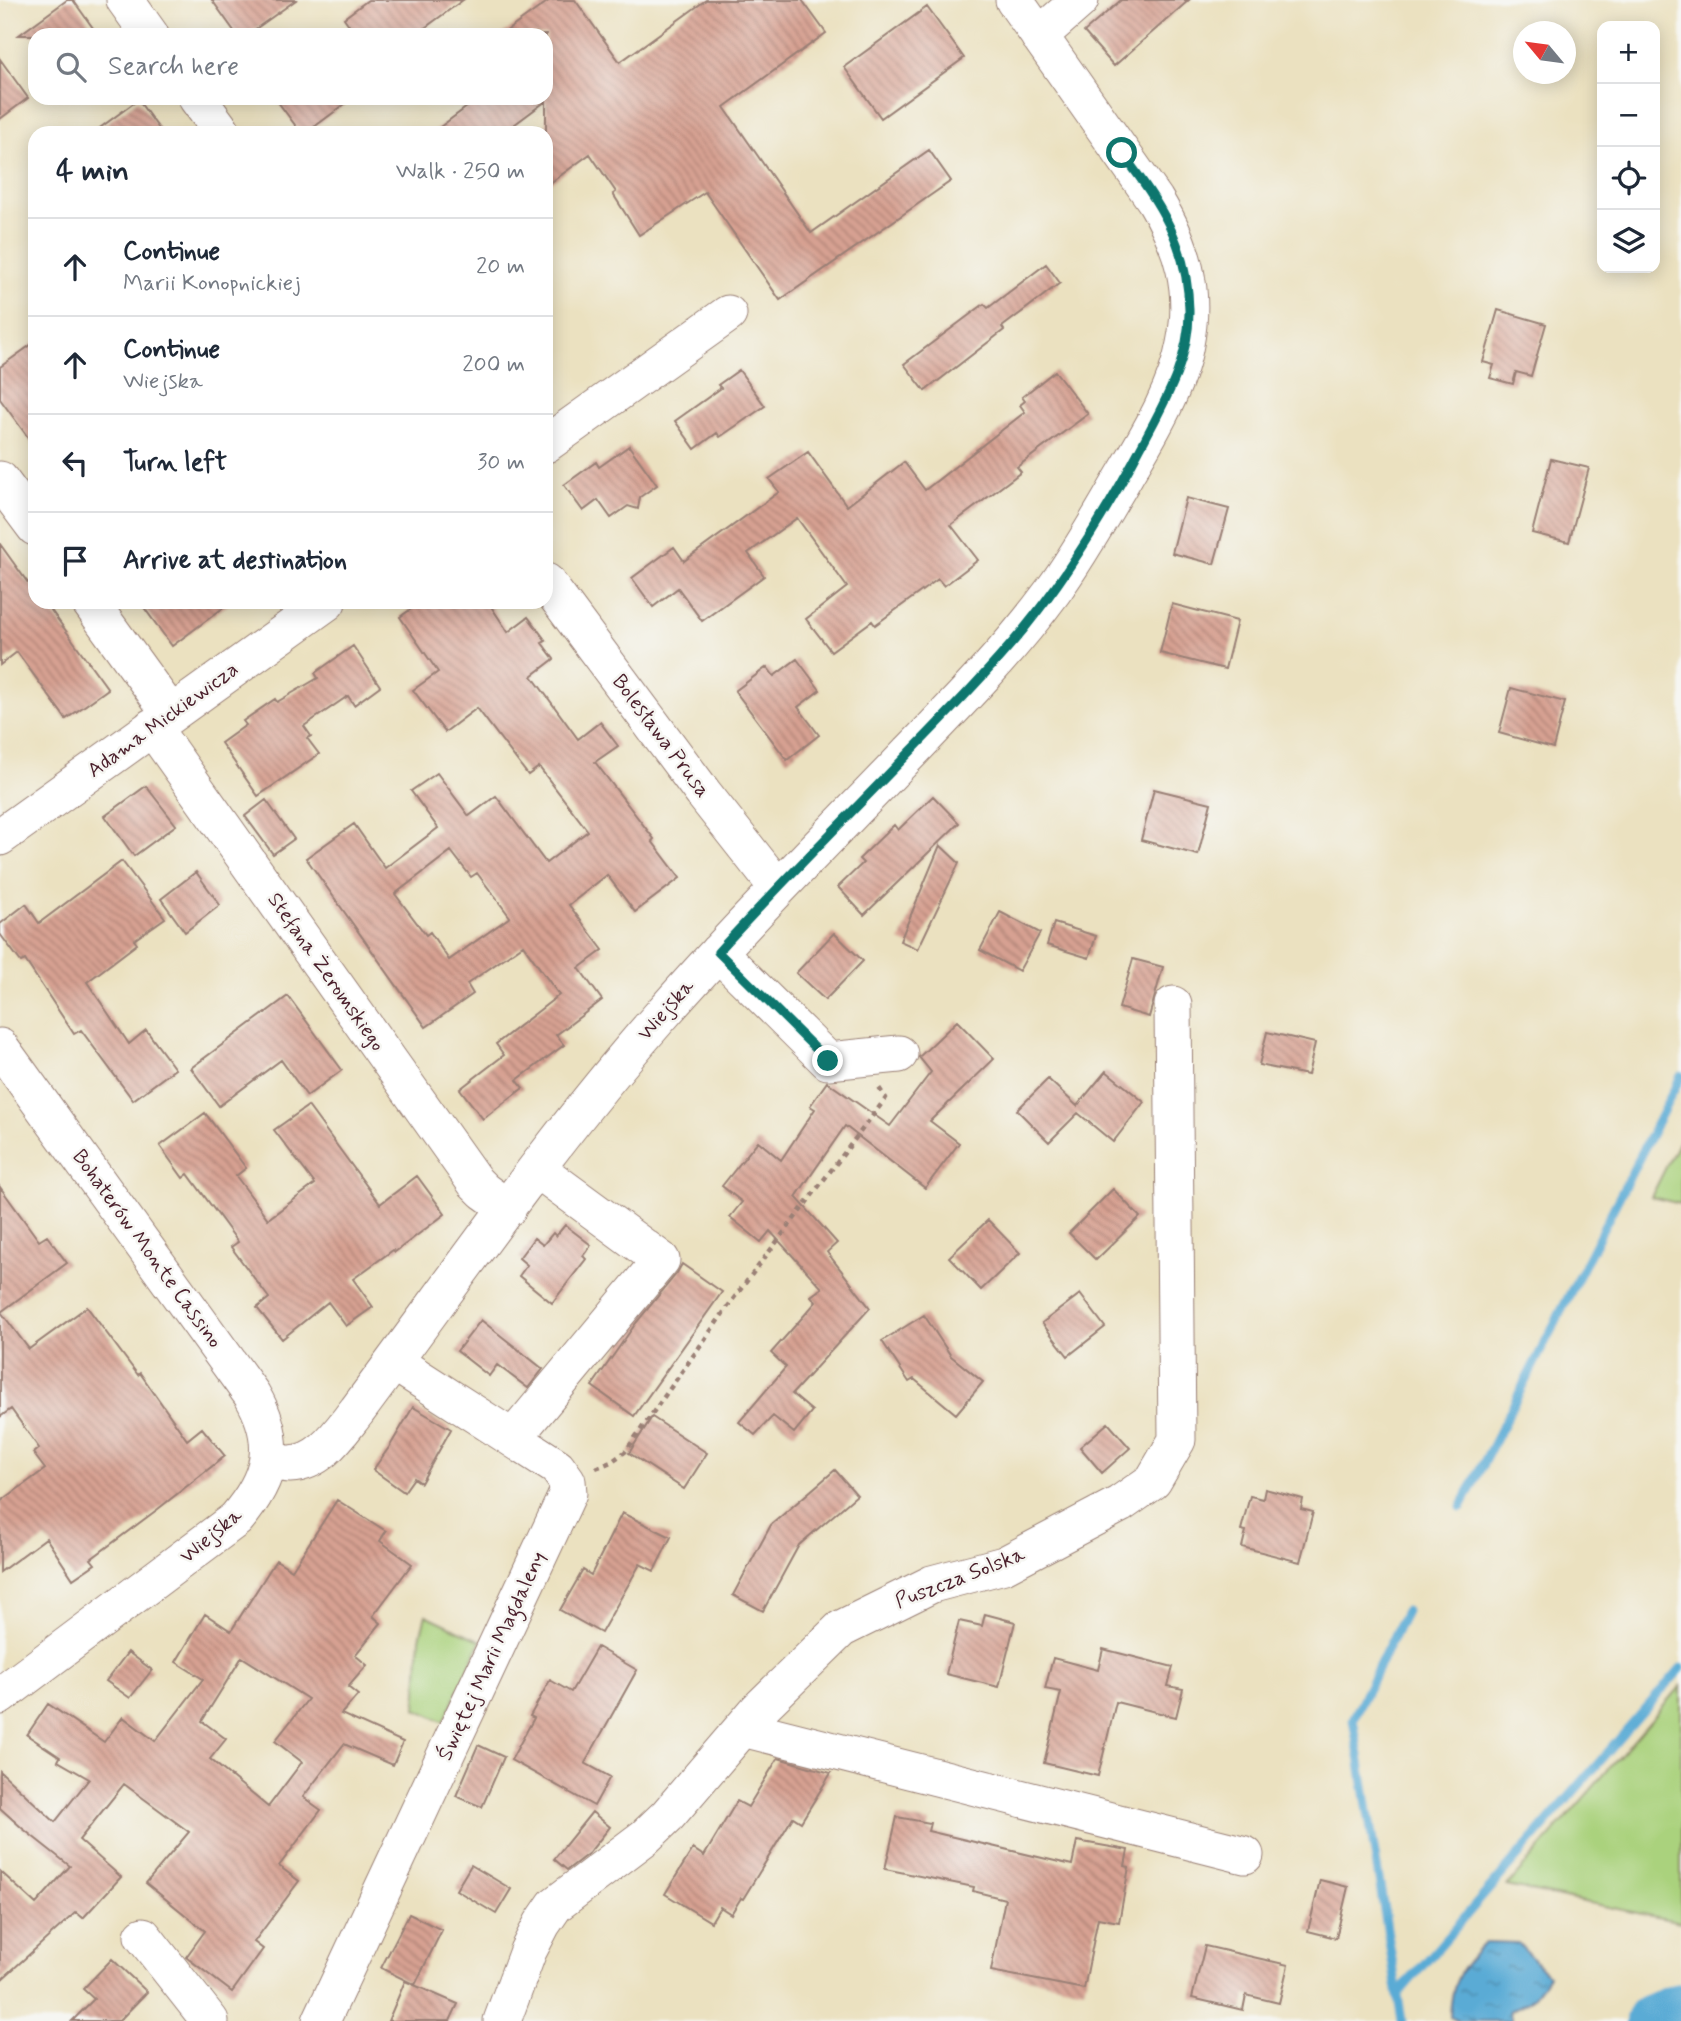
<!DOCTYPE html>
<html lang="en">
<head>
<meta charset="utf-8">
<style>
  :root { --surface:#fff; --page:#f2f2f3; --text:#1f2937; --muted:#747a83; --line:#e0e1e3 }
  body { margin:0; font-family:Mynerve,sans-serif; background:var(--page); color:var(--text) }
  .controls { position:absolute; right:21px; top:21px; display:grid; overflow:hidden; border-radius:14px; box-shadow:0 4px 18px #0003 }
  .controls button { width:63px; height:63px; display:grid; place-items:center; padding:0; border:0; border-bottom:2px solid var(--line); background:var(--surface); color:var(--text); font:35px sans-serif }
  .compass { position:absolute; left:1513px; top:21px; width:63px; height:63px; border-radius:50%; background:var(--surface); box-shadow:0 4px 18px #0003; rotate:299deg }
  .stop { position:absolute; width:21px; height:21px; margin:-16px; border:5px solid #0f766e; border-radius:50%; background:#fff }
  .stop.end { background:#0f766e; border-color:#fff; box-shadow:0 2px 7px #0008 }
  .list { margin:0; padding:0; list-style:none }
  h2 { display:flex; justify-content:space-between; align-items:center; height:91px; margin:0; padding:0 28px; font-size:30px }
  h2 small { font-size:23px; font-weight:400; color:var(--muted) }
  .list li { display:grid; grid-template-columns:46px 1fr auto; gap:21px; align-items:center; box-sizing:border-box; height:98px; padding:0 28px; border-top:2px solid var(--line) }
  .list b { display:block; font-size:26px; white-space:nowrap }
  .list p { margin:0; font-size:23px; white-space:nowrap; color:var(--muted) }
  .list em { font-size:23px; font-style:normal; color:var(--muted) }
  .icon { flex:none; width:38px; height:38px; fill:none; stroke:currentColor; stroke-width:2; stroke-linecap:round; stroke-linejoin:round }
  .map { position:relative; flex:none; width:1681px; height:2021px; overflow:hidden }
  .search { position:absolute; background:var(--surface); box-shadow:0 4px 18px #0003; left:28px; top:28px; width:525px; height:77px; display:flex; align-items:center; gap:18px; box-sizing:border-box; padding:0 24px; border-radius:21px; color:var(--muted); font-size:26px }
  .panel { position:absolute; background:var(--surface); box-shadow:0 4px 18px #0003; left:28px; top:126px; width:525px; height:483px; border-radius:21px }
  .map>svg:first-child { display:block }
  .green { fill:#aad27d; stroke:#7a7854; stroke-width:2 }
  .water { fill:url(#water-ripples); stroke:#526580; stroke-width:2 }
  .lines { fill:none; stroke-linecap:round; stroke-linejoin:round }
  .stream { stroke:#5aabd5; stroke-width:9 }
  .river { stroke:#5aabd5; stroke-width:54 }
  .building { fill:url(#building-back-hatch); fill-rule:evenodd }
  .minor-casing { stroke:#9a8076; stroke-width:39 }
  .path { stroke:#9a8076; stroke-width:4.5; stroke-dasharray:5 5; stroke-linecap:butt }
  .minor { stroke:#fff; stroke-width:37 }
  .route { stroke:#0f766e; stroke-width:9 }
  .labels { text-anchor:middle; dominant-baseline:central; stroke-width:5; stroke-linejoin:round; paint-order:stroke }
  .street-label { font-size:21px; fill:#4a1f2b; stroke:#f6f6f2 }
</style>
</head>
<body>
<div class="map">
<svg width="1681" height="2021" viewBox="0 0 1681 2021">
  <defs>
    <pattern id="water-ripples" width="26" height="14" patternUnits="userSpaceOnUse" patternTransform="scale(1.75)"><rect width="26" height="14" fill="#5aabd5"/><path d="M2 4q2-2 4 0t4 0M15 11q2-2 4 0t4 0" fill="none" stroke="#4c8bad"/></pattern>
    <pattern id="building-back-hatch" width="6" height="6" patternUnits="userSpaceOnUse" patternTransform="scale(1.75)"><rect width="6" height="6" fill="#d7a192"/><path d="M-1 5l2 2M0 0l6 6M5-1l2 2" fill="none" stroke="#b08377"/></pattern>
  </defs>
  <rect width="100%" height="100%" fill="#f6f6f2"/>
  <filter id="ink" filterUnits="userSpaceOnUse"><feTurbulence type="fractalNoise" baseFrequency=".0143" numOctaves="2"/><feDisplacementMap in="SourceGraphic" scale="14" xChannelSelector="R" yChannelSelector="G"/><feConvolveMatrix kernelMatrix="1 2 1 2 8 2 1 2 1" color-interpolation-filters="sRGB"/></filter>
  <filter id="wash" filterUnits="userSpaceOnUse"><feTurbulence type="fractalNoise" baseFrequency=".00686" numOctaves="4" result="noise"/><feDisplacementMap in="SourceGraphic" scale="28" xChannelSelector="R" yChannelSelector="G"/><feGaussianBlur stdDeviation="1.57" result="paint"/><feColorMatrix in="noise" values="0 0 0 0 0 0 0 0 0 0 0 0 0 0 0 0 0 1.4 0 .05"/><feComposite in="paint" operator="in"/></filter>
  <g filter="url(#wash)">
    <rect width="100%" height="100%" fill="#ebe1c0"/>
    <path class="green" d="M 1681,1137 L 1681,1204 L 1651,1197 Z
      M 426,1615 L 481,1641 L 444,1722 L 416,1709 L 420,1638 Z
      M 1681,1686 L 1681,1922 L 1507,1886 Z"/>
    <path class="water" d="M 1486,1942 L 1518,1943 L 1548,1975 C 1535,1997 1533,2001 1509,2011 L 1512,2021 L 1458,2021 L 1450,2017 C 1451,1981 1461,1967 1486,1942 Z"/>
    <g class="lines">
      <path class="stream" d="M 1461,1507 L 1681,1076
        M 1398,1994 L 1681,1668
        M 1402,2021 L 1353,1719 L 1406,1611"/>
      <path class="river" d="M 1652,2021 L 1681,2010"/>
    </g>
    <g id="blocks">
      <path class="building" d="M 67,0 L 73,0 L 98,35 L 19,35 Z
        M 212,0 L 296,0 L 247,35 L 237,35 Z
        M 368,0 L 463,0 L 415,35 L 356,35 L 344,18 Z
        M 550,0 L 575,0 L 620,62 L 706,0 L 802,0 L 826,33 L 724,107 L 811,233 L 929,150 L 951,181 L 780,300 L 705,192 L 639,235 L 613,194 L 616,192 L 590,154 L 546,186 L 546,101 L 503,133 L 432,133 L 479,98 L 546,98 L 546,35 L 501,35 Z
        M 1121,0 L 1189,0 L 1114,66 L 1084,32 Z
        M 927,7 L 964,58 L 881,118 L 844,67 Z
        M 0,59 L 28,98 L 0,119 Z
        M 275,98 L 353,98 L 306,133 L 301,133 Z
        M 138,100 L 162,133 L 93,133 Z
        M 1046,264 L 1060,283 L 1002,327 L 1004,330 L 925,391 L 904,364 L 984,304 L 988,308 Z
        M 1498,310 L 1546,324 L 1531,376 L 1516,372 L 1513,384 L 1490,378 L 1494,365 L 1483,362 Z
        M 35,342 L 35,447 L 0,399 L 0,367 Z
        M 739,370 L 765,406 L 720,437 L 717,433 L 695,449 L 675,421 L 721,388 L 718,385 Z
        M 1055,371 L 1088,414 L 1017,467 L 1021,472 L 951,525 L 978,560 L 944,586 L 938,579 L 875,625 L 872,621 L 831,651 L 806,619 L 847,587 L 797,518 L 748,553 L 764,576 L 702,621 L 678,588 L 653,607 L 632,578 L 674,547 L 684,561 L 779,492 L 769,479 L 808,452 L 847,506 L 904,462 L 925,490 L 1025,412 L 1020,405 L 1025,401 L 1022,397 Z
        M 629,446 L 657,485 L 640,497 L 638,509 L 628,506 L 611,518 L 598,500 L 583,511 L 564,485 L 596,462 L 599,467 Z
        M 1551,459 L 1589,468 L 1569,542 L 1532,533 Z
        M 1186,498 L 1229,509 L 1214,564 L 1172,553 Z
        M 0,544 L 28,583 L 30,582 L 35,589 L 35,602 L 45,602 L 108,689 L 66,719 L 17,652 L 0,665 Z
        M 140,602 L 231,602 L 172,646 Z
        M 421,602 L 488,602 L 508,632 L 528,617 L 546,641 L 542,643 L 554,659 L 532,676 L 578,739 L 600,722 L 618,746 L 595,762 L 654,839 L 652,841 L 680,878 L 635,912 L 607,875 L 569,905 L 603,950 L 579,968 L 602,1000 L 556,1035 L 564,1045 L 517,1080 L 523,1088 L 483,1119 L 460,1089 L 504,1055 L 496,1044 L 559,995 L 523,945 L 467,984 L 473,994 L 426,1027 L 306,858 L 354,824 L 385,868 L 438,828 L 411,791 L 437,773 L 469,816 L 496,796 L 546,863 L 588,831 L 539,767 L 528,775 L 477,708 L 445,732 L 413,690 L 438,672 L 400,617 ZM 451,851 L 471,877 L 477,873 L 510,917 L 449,960 L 430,932 L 426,935 L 395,894 Z
        M 1172,604 L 1237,621 L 1225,669 L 1160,653 Z
        M 353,646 L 380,686 L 354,705 L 348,696 L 304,726 L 311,736 L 307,738 L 319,754 L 258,796 L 221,743 L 246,725 L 243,721 L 275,699 L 277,702 L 318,678 L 315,673 Z
        M 797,659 L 820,690 L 798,707 L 819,735 L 787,760 L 735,691 L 767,667 L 774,676 Z
        M 1511,688 L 1565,702 L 1553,748 L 1499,733 Z
        M 146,786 L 176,825 L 134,856 L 105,816 Z
        M 1154,789 L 1211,803 L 1198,855 L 1141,840 Z
        M 933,796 L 959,823 L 864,915 L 838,887 L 863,863 L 859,859 L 894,825 L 898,830 Z
        M 266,800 L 294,839 L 273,854 L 245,816 Z
        M 940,845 L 959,863 L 918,949 L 900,941 Z
        M 122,861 L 165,918 L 134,940 L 137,944 L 87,982 L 129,1044 L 146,1030 L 175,1069 L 133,1100 L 81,1030 L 74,1034 L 25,960 L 21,962 L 0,934 L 0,924 L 26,904 L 39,923 Z
        M 196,872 L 220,905 L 185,932 L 161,899 Z
        M 1000,912 L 1040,933 L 1019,971 L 980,950 Z
        M 1054,923 L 1096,936 L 1089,958 L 1047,945 Z
        M 834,933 L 863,961 L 825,1000 L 796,973 Z
        M 1133,959 L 1163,967 L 1149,1017 L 1119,1008 Z
        M 288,996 L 342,1070 L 307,1096 L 281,1060 L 219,1106 L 191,1068 Z
        M 957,1021 L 994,1059 L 930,1121 L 959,1143 L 925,1188 L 845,1126 L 796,1197 L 837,1243 L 827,1252 L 870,1308 L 792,1394 L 812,1411 L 794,1433 L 773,1416 L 755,1435 L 739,1422 L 786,1367 L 771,1353 L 816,1302 L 811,1296 L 822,1288 L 770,1231 L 761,1242 L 730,1217 L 742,1202 L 722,1186 L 758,1141 L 781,1160 L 815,1109 L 810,1106 L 827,1082 L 890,1126 L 931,1072 L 919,1057 Z
        M 1267,1032 L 1315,1043 L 1308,1075 L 1259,1065 Z
        M 1106,1071 L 1144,1102 L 1113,1142 L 1078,1113 L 1049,1142 L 1017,1110 L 1048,1079 L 1077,1106 Z
        M 308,1106 L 380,1204 L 417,1176 L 445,1214 L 395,1252 L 393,1250 L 353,1279 L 373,1307 L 346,1326 L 328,1302 L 282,1339 L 257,1308 L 269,1298 L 231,1247 L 238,1242 L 188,1174 L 183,1178 L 160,1146 L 205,1113 L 246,1168 L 236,1176 L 268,1219 L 315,1184 L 274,1130 Z
        M 0,1187 L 39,1241 L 47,1236 L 67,1263 L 1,1312 L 29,1349 L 87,1307 L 138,1375 L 140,1373 L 187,1440 L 202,1428 L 225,1456 L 158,1509 L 91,1559 L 95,1564 L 73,1579 L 46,1538 L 0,1572 L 0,1502 L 45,1469 L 33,1453 L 39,1448 L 11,1409 L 0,1417 Z
        M 1113,1189 L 1140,1217 L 1096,1260 L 1069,1233 Z
        M 988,1220 L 1020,1253 L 981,1290 L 949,1257 Z
        M 565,1225 L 591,1245 L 583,1256 L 586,1259 L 552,1303 L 519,1276 L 527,1265 L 519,1258 L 534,1238 L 543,1245 L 553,1233 L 556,1236 Z
        M 682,1264 L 722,1292 L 634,1416 L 592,1386 L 636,1323 L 677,1273 Z
        M 1080,1294 L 1105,1327 L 1068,1356 L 1042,1323 Z
        M 924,1315 L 951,1356 L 983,1382 L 956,1414 L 914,1379 L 909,1382 L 882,1341 Z
        M 481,1320 L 543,1369 L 528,1388 L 497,1365 L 489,1376 L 457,1351 Z
        M 413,1407 L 451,1429 L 421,1483 L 414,1478 L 404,1492 L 373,1470 L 390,1446 Z
        M 652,1417 L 707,1453 L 684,1489 L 629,1453 Z
        M 1108,1423 L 1130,1448 L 1102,1473 L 1080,1447 Z
        M 835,1470 L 857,1495 L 799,1545 L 763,1611 L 733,1595 L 771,1525 Z
        M 1265,1489 L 1303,1499 L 1301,1509 L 1313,1512 L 1300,1562 L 1242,1547 L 1246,1531 L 1241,1530 L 1250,1496 L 1263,1499 Z
        M 337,1500 L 386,1531 L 380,1541 L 412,1564 L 373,1616 L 381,1623 L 355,1655 L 367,1665 L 348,1687 L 358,1695 L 341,1714 L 403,1742 L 393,1765 L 344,1744 L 303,1797 L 321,1810 L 279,1866 L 299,1881 L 254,1942 L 263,1949 L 232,1992 L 186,1957 L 205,1931 L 146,1883 L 189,1832 L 124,1784 L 79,1840 L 121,1877 L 83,1918 L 76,1912 L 0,1981 L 0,1871 L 36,1904 L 70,1866 L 22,1828 L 0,1808 L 0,1771 L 55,1822 L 89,1779 L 58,1761 L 60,1757 L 27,1735 L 48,1704 L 104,1742 L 123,1717 L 155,1741 L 203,1679 L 176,1662 L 205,1614 L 231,1631 L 276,1560 L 292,1570 ZM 242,1657 L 308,1699 L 275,1741 L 302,1762 L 268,1807 L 210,1759 L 226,1739 L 202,1721 Z
        M 622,1513 L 671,1537 L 654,1571 L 640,1564 L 601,1633 L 560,1610 L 583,1570 L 591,1575 Z
        M 985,1614 L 1015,1622 L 999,1687 L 946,1674 L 959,1621 L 982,1626 Z
        M 597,1647 L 637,1670 L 585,1763 L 610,1777 L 594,1806 L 511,1760 L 534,1718 L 530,1716 L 550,1680 L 571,1692 Z
        M 1103,1649 L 1173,1667 L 1168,1686 L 1183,1689 L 1176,1717 L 1116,1702 L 1098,1776 L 1044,1763 L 1061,1692 L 1045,1689 L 1053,1658 L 1098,1670 Z
        M 128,1652 L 152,1670 L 130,1698 L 106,1681 Z
        M 478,1745 L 504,1757 L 482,1807 L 456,1796 Z
        M 778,1758 L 831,1773 L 801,1822 L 793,1817 L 743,1899 L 741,1898 L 731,1914 L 720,1907 L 711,1922 L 665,1894 L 693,1849 L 704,1856 L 737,1801 L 748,1807 Z
        M 592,1812 L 610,1827 L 589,1853 L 567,1870 L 554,1859 Z
        M 897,1817 L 930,1823 L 928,1831 L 1072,1865 L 1077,1841 L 1128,1850 L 1125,1866 L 1129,1867 L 1119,1922 L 1098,1918 L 1084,1989 L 991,1971 L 1005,1899 L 973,1891 L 974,1887 L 885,1869 Z
        M 471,1865 L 511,1889 L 496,1914 L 456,1890 Z
        M 1320,1880 L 1348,1887 L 1336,1938 L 1308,1931 Z
        M 409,1914 L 442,1930 L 415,1985 L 381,1968 Z
        M 1205,1946 L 1288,1965 L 1279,2003 L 1246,1995 L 1243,2010 L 1192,1998 Z
        M 112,1959 L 147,1992 L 119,2021 L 72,2021 L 94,1999 L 83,1989 Z
        M 405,1981 L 458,2004 L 450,2021 L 388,2021 Z"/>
    </g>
  </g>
  <g filter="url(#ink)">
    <use href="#blocks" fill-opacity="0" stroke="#9a8076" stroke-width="2"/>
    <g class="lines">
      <defs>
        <path id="minor" d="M 125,0 L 150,35
          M 1039,36 L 1080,0
          M 197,98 L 223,133
          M 546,444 L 728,314
          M 0,480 L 35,527
          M 546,582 L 703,793 L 778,888
          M 90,602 L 171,714
          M 152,727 L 475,1182 L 484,1191 L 508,1208
          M 0,837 L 327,602
          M 718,952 L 828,1061 L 899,1054
          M 0,1047 L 252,1395 C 280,1443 271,1478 236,1519 L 0,1696
          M 513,1438 L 661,1260 L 537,1169
          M 268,1461 C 275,1462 283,1464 290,1464 C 321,1463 340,1432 357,1411 C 455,1280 549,1143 657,1020 C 734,932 816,850 897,766 C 951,710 1007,654 1053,591 C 1080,554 1102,514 1125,475 C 1148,436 1177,389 1185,344 C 1196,290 1183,246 1155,200 L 1014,0
          M 743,1728 L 1245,1855
          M 143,1936 L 210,2021
          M 321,2021 L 568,1493 L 567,1481 L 557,1467 L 394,1362
          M 502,2021 L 528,1951 L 542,1924 L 555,1905 L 645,1837 L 668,1815 L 758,1710 L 841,1629 L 932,1584 L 1004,1565 L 1120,1504 L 1153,1481 L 1177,1440 L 1173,1005"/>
      </defs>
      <use href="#minor" class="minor-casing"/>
      <path class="path" d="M 596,1468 L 611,1462 L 625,1452 L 734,1298 L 886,1098 L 879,1088"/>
      <use href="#minor" class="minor"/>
    </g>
  </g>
  <g class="lines" filter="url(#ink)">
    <path class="route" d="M 828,1061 L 718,952 C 781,883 847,817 912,750 C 950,711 988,672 1023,630 C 1070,572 1108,509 1143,443 C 1165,401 1190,359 1189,310 C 1188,244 1160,204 1122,153"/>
  </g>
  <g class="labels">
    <g class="street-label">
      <text transform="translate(163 720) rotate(-36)">Adama Mickiewicza</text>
      <text transform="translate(661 736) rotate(53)">Bolesława Prusa</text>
      <text transform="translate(326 972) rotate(55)">Stefana Żeromskiego</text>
      <text transform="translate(666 1010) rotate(-49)">Wiejska</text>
      <text transform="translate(147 1249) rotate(54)">Bohaterów Monte Cassino</text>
      <text transform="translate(211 1536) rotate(-40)">Wiejska</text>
      <text transform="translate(960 1578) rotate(-21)">Puszcza Solska</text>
      <text transform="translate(492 1656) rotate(-65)">Świętej Marii Magdaleny</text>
    </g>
  </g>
</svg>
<div class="controls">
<button>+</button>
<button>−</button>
<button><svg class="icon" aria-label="locate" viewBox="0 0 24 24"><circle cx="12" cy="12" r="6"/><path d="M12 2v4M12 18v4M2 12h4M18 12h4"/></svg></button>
<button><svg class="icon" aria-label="layers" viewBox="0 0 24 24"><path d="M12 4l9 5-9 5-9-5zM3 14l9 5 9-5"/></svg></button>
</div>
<svg class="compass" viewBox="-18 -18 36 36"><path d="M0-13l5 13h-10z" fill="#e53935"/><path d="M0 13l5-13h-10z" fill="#747a83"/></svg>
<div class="stop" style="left:1122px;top:153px"></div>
<div class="stop end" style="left:828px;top:1061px"></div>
<div class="search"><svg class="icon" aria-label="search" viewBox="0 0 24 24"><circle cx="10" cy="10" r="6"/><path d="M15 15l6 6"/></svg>Search here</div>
<section class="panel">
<h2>4 min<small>Walk · 250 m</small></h2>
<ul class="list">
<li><svg class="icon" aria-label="ahead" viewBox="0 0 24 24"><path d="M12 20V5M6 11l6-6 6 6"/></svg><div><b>Continue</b><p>Marii Konopnickiej</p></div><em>20 m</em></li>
<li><svg class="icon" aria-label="ahead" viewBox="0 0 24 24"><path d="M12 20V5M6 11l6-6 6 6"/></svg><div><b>Continue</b><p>Wiejska</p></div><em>200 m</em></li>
<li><svg class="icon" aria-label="left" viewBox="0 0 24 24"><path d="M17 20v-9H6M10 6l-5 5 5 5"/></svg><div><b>Turn left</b></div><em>30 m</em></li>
<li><svg class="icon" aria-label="arrive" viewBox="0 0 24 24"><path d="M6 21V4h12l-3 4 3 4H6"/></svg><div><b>Arrive at destination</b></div></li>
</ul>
</section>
</div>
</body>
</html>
